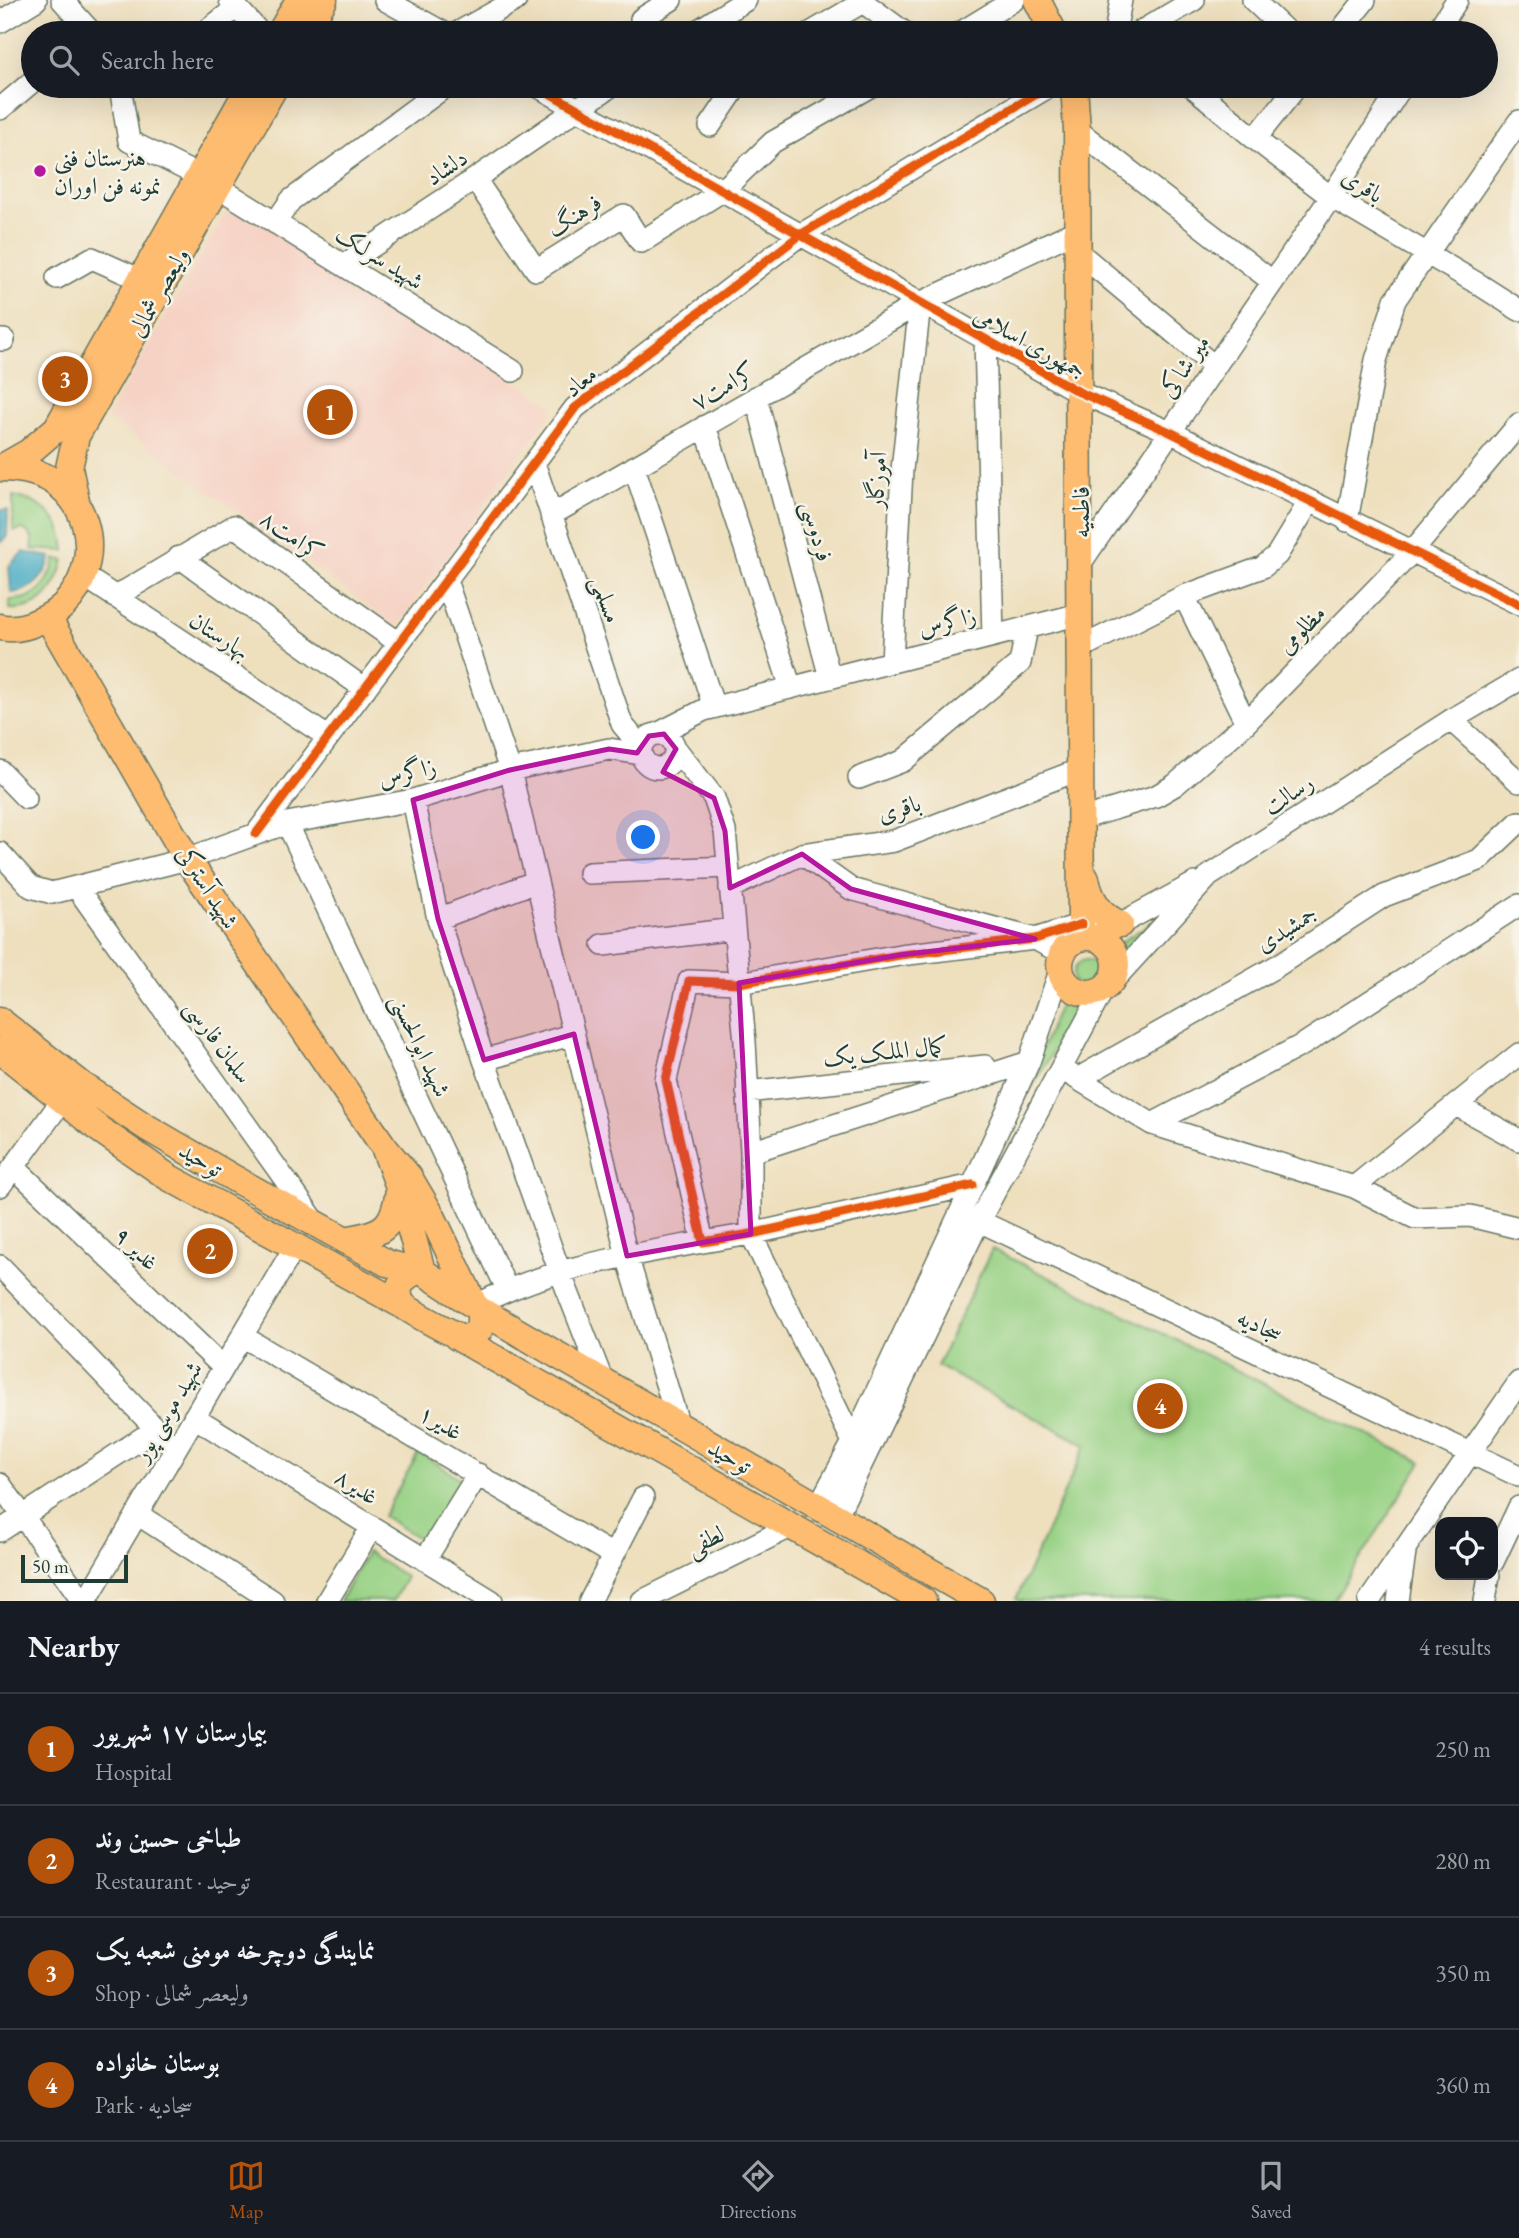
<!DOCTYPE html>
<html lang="en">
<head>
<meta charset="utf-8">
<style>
  :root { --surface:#171b24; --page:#20242c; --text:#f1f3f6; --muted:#9ea1a6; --line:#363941; --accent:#b45309 }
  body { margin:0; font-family:"EB Garamond",Amiri,serif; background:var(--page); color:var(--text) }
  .controls { position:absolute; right:21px; bottom:21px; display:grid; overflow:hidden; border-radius:14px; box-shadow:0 7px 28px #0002 }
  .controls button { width:63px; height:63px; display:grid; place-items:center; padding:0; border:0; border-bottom:2px solid var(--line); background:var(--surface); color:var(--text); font:35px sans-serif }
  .scale { position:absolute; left:21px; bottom:18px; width:107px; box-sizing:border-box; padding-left:7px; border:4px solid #1f3d34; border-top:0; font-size:19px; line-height:24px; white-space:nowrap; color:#1f3d34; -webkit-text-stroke:5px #f7f3e8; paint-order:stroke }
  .you { position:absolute; left:644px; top:838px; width:24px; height:24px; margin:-18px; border:5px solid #fff; border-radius:50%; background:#1a73e8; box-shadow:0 0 0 10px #1a73e833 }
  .badge { display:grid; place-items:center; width:46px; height:46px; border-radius:50%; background:var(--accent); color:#fff; font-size:23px; font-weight:700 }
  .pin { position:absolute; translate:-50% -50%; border:4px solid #fff; box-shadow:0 2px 7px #0006 }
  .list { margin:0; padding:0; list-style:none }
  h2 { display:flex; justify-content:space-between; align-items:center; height:91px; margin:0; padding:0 28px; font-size:30px }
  h2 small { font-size:23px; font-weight:400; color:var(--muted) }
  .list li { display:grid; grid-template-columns:46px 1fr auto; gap:21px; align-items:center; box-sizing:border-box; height:112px; padding:0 28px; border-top:2px solid var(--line) }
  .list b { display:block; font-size:26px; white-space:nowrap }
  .list p { margin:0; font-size:23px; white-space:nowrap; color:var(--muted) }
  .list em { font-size:23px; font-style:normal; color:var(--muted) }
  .icon { flex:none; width:38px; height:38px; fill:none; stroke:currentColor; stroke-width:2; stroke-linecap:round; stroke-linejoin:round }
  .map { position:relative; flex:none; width:1519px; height:1601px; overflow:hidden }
  .search { position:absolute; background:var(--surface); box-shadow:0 7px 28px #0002; left:21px; right:21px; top:21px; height:77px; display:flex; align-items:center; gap:18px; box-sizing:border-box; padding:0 24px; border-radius:38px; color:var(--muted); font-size:26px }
  .sheet { height:539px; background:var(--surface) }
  nav { display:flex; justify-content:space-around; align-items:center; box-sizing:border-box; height:98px; border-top:2px solid var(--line); background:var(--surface); font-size:19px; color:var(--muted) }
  nav a { display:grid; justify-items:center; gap:4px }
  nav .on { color:var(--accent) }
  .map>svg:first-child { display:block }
  .built { fill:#f6d2c4 }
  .green { fill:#97d184; stroke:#5b875c; stroke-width:2 }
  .water { fill:#46acc5; stroke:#32747c; stroke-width:2 }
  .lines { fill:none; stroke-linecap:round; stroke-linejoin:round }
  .minor-casing { stroke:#677664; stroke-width:24 }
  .major-casing { stroke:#677664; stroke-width:29 }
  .minor { stroke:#fff; stroke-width:21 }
  .major { stroke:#febc70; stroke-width:26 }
  .cycleway-casing { stroke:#f7f3e8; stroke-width:13 }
  .cycleway { stroke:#e8590c; stroke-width:9 }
  .marked { fill:#b5179e; fill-opacity:0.2; stroke:#b5179e; stroke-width:5; stroke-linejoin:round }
  .poi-dot { fill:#b5179e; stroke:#f7f3e8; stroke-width:2.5 }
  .labels { text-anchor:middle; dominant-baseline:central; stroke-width:5; stroke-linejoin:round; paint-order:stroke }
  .poi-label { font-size:24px; fill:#1f3d34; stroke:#f7f3e8; text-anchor:start }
  .street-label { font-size:24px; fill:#1f3d34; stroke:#f7f3e8 }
</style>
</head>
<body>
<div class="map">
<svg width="1519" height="1601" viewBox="0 0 1519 1601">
  <rect width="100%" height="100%" fill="#f7f3e8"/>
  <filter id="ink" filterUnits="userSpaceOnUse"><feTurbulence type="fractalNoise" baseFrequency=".0143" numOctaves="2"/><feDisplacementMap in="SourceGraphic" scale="14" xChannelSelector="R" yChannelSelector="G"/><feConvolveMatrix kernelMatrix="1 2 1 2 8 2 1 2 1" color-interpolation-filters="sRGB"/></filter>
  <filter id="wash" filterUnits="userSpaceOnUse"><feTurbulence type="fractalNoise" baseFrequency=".00686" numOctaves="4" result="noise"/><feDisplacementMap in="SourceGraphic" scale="28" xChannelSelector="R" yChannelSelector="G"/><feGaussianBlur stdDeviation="1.57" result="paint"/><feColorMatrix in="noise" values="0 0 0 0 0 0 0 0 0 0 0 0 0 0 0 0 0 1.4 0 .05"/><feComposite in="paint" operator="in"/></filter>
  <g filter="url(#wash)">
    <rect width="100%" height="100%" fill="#eedfbd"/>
    <path class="built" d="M 237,194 L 341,270 L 555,407 L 397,627 L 107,417 Z"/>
    <path class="green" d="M 13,496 C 43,502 63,519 65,551 L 32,549 C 34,539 32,535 23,529 L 13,531 Z
      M 55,559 L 64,560 C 58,588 40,611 10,609 L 10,600 C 36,601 51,582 55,559 Z
      M 1180,905 L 1127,953 L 1119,943 Z
      M1073 975a15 15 0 1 1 30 0a15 15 0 1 1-30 0Z
      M 1061,1000 L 1080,1008 L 1017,1111 Z
      M 992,1249 L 1422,1462 L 1333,1601 L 1020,1601 L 1016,1599 L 1086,1445 L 937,1366 Z
      M 419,1452 L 465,1482 L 426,1543 L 383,1516 Z
      M 367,1552 L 406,1577 L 393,1601 L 340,1601 Z"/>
    <path class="water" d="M 0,510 L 8,510 L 7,536 L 0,543 Z
      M 23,552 L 51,557 C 45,578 33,591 11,593 L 9,566 Z"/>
  </g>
  <g filter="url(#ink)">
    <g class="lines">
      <defs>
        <path id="minor" d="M 62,0 L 92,33
          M 230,0 L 260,33
          M 385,0 L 444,33
          M 860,0 L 905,33
          M 1253,0 L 1288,33
          M 641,19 L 671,0
          M 0,22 L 36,0
          M 204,33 L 237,7
          M 457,33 L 516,0
          M 694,33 L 746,0
          M 810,33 L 863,2
          M 960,33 L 1014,0
          M 1115,33 L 1121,0
          M 1138,33 L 1194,0
          M 1339,33 L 1365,0
          M 1436,33 L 1457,0
          M 120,86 L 129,141 L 199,176
          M 537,86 L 1079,392 L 1170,432 L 1519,604
          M 1192,86 L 1255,139 L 1331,197 L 1480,285 L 1519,310
          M 0,109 L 33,81
          M 710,126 L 737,86
          M 1077,130 L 1273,282
          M 1255,139 L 1297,86
          M 475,179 L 536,270 L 624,215 L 641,242 L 722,191 L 773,142 L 871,86
          M 218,187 L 513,371
          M 275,223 L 291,200 L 446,86
          M 1078,252 L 1215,367
          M 344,265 L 475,179 L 611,86
          M 57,278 L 92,258 L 141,280
          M 985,339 L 993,636
          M 0,340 L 4,340
          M 756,397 L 830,678
          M 705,426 L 791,688
          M 534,463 L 622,724 L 641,747
          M 634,467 L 714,707
          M 551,515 L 920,303 L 1078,230
          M 1347,521 L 1376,360 L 1395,300 L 1519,121
          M 179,557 L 365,689
          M 1080,564 L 1331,197 L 1402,86
          M 84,576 L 328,737
          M 446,580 L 510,770 L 627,1256 L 679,1426
          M 1184,596 L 1246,723
          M 115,597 L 234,526 L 399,643
          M 1080,648 L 1184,596 L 1263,567 L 1277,555 L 1309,502
          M 892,662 L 902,470 L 920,303
          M 1451,720 L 1519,782
          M 659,733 L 704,710 L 1080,614
          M641 751a17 17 0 1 1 34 0a17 17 0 1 1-34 0Z
          M 676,749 L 714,798 L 725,831 L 745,1042 L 751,1152 L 751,1234 L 853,1442
          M 0,771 L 26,798
          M 859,778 L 903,761 L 1020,663 L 1027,628
          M 413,800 L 438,919 L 484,1060 L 560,1272 L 603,1382
          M 1081,819 L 1156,796 L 1175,785 L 1246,723 L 1412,552 L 1519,424
          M 287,823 L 507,1289
          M 256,834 L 575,408 L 800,235 L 1050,86
          M 0,853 L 31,887 L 52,893 L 187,859 L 287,823 L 413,800 L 510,770 L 609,749 L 641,754
          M 802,854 L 851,889 L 1035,939 L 1063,954
          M 589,873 L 728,867
          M 77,888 L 316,1223
          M 730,888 L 802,854 L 894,841 L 1081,769
          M 438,919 L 537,881
          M 1087,937 L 1120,924 L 1195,883
          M 603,945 L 734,929
          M 1112,982 L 1209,876 L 1451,720 L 1519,680
          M 484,1060 L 574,1034
          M 1068,1073 L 1152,1124 L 1354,1187 L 1415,1218 L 1470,1216 L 1519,1228
          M 1079,1078 L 1277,966 L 1384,896 L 1479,860 L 1519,822
          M 747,1092 L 985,1066
          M 1456,1105 L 1519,1140
          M 1152,1124 L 1304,1044 L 1519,905
          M 751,1152 L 1029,1062
          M 14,1167 L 223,1367
          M 973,1185 L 751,1234 L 703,1242 L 666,1080 L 689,981 L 739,983 L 900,955 L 1035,939 L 1082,924
          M 0,1186 L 63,1099
          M 1354,1187 L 1519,1054
          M 979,1221 L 1519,1476
          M 0,1266 L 175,1449
          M 475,1306 C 545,1268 626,1256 703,1242
          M 242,1336 L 613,1555
          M 194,1417 L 492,1601
          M 0,1484 L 83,1601
          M 818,1507 L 853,1442 L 973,1185 L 1029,1062 L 1060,971
          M 137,1514 L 273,1601
          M 836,1517 L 979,1221 L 1103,990
          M 0,1531 L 156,1429
          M 425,1560 L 478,1474
          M 1493,1562 L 1519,1507
          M 86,1601 L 294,1248
          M 327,1601 L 372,1527
          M 590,1601 L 643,1498
          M 642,1601 L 792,1526
          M 1369,1601 L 1519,1382
          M 1398,1601 L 1405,1553
          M 1485,1601 L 1489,1575"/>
        <path id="major" d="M 1037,0 L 1054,33
          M 280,33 L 299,0
          M 305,33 L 324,0
          M 1074,86 L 1077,130 L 1081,938
          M 0,468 C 22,468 43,472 60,486 C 107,525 92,602 37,622 C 26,627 12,630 0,627
          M 1,468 L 29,452 L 57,428 L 250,86
          M 77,505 L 69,468 L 76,436 L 275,86
          M 48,618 L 187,859 L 384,1147
          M 1086,879 C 1090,900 1100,916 1120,924
          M1060 965a28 28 0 1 1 56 0a28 28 0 1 1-56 0Z
          M 0,1021 L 82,1085 L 146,1127 L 235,1179 L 387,1263 L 417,1271
          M 0,1050 L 99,1129 L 168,1177 L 404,1306
          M 344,1240 C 382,1234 394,1229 399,1189
          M 422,1271 L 399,1187 L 384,1147 L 409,1177 L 432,1216 L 475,1306 L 480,1310 L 480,1329 C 475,1335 469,1338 461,1337 C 457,1337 407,1309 404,1306 C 390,1290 405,1272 422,1271 L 475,1306
          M 480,1310 L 981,1601
          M 457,1337 L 923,1601"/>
      </defs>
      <use href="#minor" class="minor-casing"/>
      <use href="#major" class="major-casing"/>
      <use href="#minor" class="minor"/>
      <use href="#major" class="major"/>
      <defs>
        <path id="cycleway" d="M 537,86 L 1079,392 L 1170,432 L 1519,604
          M 256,834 L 575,408 L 800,235 L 1050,86
          M 973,1185 L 751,1234 L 703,1242 L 666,1080 L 689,981 L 739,983 L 900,955 L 1035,939 L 1082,924"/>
      </defs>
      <use href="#cycleway" class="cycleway-casing"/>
      <use href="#cycleway" class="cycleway"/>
    </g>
  </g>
  <path class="marked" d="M 664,734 L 676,749 L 663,772 L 714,798 L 725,831 L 730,888 L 802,854 L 851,889 L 1035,939 L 900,955 L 739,983 L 751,1234 L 627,1256 L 574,1034 L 484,1060 L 438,919 L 413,800 L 510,770 L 609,749 L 637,753 L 649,736 Z"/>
  <circle class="poi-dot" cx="40" cy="171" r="7"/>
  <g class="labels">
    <g class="poi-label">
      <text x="54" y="157">هنرستان فنی<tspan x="54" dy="28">نمونه فن اوران</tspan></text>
    </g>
    <g class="street-label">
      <text transform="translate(446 167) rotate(-34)">دلشاد</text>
      <text transform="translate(1363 185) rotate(32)">باقری</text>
      <text transform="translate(574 215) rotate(-32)">فرهنگ</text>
      <text transform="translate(380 257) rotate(32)">شهید سرلک</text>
      <text transform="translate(158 292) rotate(-60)">ولیعصر شمالی</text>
      <text transform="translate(1030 342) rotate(29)">جمهوری اسلامی</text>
      <text transform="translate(1184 366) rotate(-56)">میر شاکی</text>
      <text transform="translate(580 381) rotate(-40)">معاد</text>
      <text transform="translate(723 386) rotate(-30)">کرامت۷</text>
      <text transform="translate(876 480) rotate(-86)">آموزگار</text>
      <text transform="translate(1080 512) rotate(-90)">فاطمیه</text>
      <text transform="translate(818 531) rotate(75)">فردوسی</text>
      <text transform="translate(292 535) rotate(35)">کرامت۸</text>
      <text transform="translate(607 599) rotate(71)">مسلمی</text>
      <text transform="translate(947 621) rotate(-14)">زاگرس</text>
      <text transform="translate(1301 629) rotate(-46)">مظلومی</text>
      <text transform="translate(220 635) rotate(33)">بهارستان</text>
      <text transform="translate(407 772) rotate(-14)">زاگرس</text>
      <text transform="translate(1288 794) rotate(-33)">رسالت</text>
      <text transform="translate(899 808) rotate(-17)">باقری</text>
      <text transform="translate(208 887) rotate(57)">شهید آسترکی</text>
      <text transform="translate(1286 928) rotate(-32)">جمشیدی</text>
      <text transform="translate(219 1041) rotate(54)">سلمان فارسی</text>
      <text transform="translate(421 1045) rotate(65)">شهید ابوالحسنی</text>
      <text transform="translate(885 1051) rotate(-6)">کمال الملک یک</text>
      <text transform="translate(201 1159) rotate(31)">توحید</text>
      <text transform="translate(137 1248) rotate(44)">غدیر ۹</text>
      <text transform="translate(1260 1325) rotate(25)">سجادیه</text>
      <text transform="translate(167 1411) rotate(-59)">شهید موسی پور</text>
      <text transform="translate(441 1422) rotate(30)">غدیر۱</text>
      <text transform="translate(730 1456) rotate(30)">توحید</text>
      <text transform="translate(357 1486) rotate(32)">غدیر۸</text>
      <text transform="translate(705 1540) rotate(-26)">لطفی</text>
    </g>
  </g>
</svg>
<div class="controls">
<button><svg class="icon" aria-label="locate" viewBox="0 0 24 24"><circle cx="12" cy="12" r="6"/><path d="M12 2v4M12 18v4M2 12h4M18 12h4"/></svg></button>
</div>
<div class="scale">50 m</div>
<div class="you"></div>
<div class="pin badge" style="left:330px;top:412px">1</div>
<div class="pin badge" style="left:210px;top:1251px">2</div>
<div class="pin badge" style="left:65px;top:379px">3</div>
<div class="pin badge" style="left:1160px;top:1406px">4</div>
<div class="search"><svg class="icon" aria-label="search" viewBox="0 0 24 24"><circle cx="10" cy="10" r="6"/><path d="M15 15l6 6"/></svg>Search here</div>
</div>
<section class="sheet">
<h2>Nearby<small>4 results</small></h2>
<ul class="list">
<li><span class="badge">1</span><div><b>بیمارستان ۱۷ شهریور</b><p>Hospital</p></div><em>250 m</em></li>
<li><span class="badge">2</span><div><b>طباخی حسین وند</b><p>Restaurant · توحید</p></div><em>280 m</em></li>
<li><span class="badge">3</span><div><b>نمایندگی دوچرخه مومنی شعبه یک</b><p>Shop · ولیعصر شمالی</p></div><em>350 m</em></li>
<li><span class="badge">4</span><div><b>بوستان خانواده</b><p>Park · سجادیه</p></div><em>360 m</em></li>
</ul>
</section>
<nav>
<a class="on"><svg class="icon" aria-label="map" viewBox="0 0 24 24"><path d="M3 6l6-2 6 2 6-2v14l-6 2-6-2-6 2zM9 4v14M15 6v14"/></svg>Map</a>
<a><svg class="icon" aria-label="directions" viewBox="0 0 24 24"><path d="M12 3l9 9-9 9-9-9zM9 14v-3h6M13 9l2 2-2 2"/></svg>Directions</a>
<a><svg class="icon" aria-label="saved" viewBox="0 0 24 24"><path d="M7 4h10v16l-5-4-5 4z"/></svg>Saved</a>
</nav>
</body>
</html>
